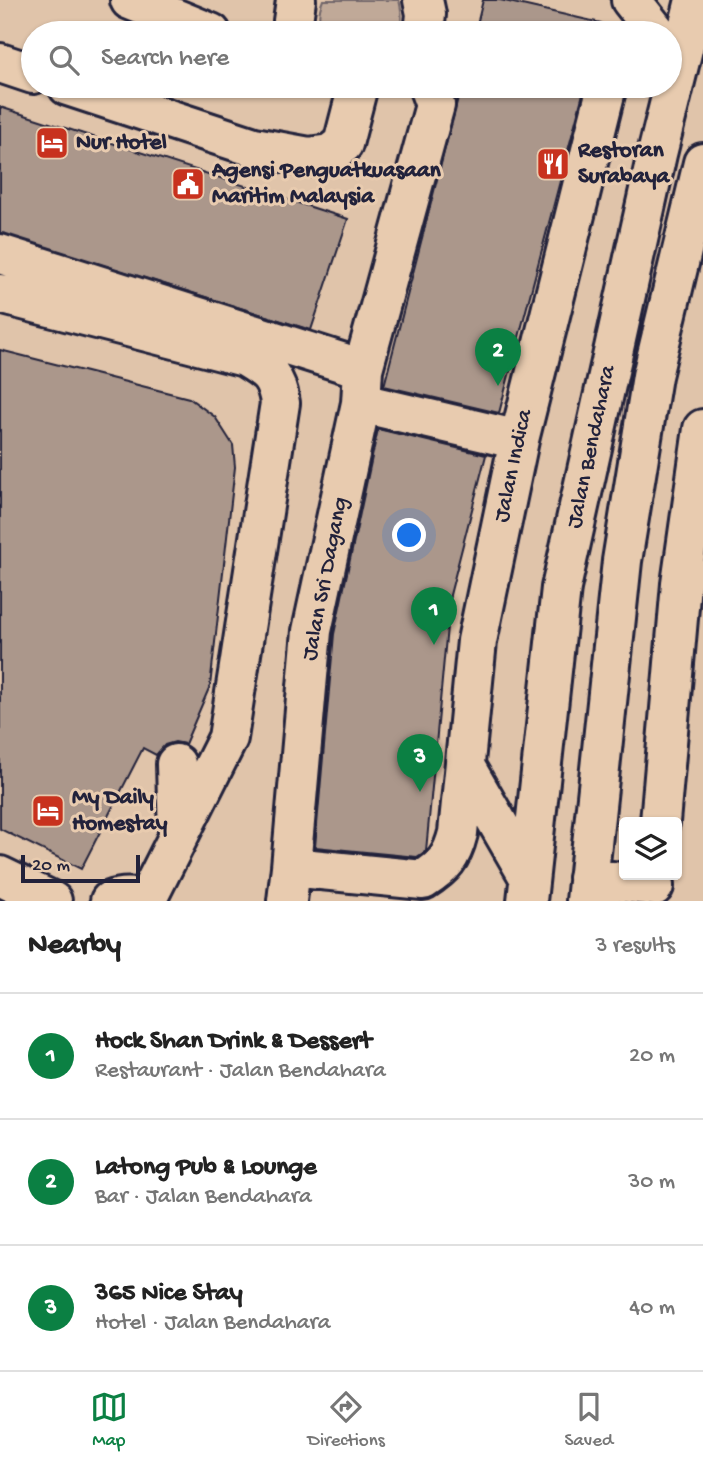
<!DOCTYPE html>
<html lang="en">
<head>
<meta charset="utf-8">
<style>
  :root { --surface:#fff; --page:#f2f2f2; --text:#222; --muted:#767676; --line:#e0e0e0; --accent:#0b8043 }
  body { margin:0; font-family:"Gochi Hand",sans-serif; background:var(--page); color:var(--text) }
  .controls { position:absolute; right:21px; bottom:21px; display:grid; overflow:hidden; border-radius:7px; box-shadow:0 2px 5px #0004 }
  .controls button { width:63px; height:63px; display:grid; place-items:center; padding:0; border:0; border-bottom:2px solid var(--line); background:var(--surface); color:var(--text); font:35px sans-serif }
  .scale { position:absolute; left:21px; bottom:18px; width:119px; box-sizing:border-box; padding-left:7px; border:4px solid #22223b; border-top:0; font-size:19px; line-height:24px; white-space:nowrap; color:#22223b; -webkit-text-stroke:5px #e8cbaf; paint-order:stroke }
  .you { position:absolute; left:410px; top:536px; width:24px; height:24px; margin:-18px; border:5px solid #fff; border-radius:50%; background:#1a73e8; box-shadow:0 0 0 10px #1a73e833 }
  .badge { display:grid; place-items:center; width:46px; height:46px; border-radius:50%; background:var(--accent); color:#fff; font-size:23px; font-weight:700 }
  .pin { position:absolute; translate:-50% -58px; filter:drop-shadow(0 2px 4px #0008) }
  .pin::after { content:''; position:absolute; top:37px; width:24px; height:21px; background:inherit; clip-path:polygon(0 0,100% 0,50% 100%) }
  .list { margin:0; padding:0; list-style:none }
  h2 { display:flex; justify-content:space-between; align-items:center; height:91px; margin:0; padding:0 28px; font-size:30px }
  h2 small { font-size:23px; font-weight:400; color:var(--muted) }
  .list li { display:grid; grid-template-columns:46px 1fr auto; gap:21px; align-items:center; box-sizing:border-box; height:126px; padding:0 28px; border-top:2px solid var(--line) }
  .list b { display:block; font-size:26px; white-space:nowrap }
  .list p { margin:0; font-size:23px; white-space:nowrap; color:var(--muted) }
  .list em { font-size:23px; font-style:normal; color:var(--muted) }
  .icon { flex:none; width:38px; height:38px; fill:none; stroke:currentColor; stroke-width:2; stroke-linecap:round; stroke-linejoin:round }
  .map { position:relative; flex:none; width:703px; height:901px; overflow:hidden }
  .search { position:absolute; background:var(--surface); box-shadow:0 2px 5px #0004; left:21px; right:21px; top:21px; height:77px; display:flex; align-items:center; gap:18px; box-sizing:border-box; padding:0 24px; border-radius:38px; color:var(--muted); font-size:26px }
  .sheet { height:469px; background:var(--surface) }
  nav { display:flex; justify-content:space-around; align-items:center; box-sizing:border-box; height:98px; border-top:2px solid var(--line); background:var(--surface); font-size:19px; color:var(--muted) }
  nav a { display:grid; justify-items:center; gap:4px }
  nav .on { color:var(--accent) }
  .map>svg:first-child { display:block }
  .green { fill:#c0a998; stroke:#71666a; stroke-width:2 }
  .building { fill:#ab978b; stroke:#22223b; stroke-width:2 }
  .lines { fill:none; stroke-linecap:round; stroke-linejoin:round }
  .minor-casing { stroke:#22223b; stroke-width:44 }
  .minor { stroke:#e8cbaf; stroke-width:38 }
  .labels { text-anchor:middle; dominant-baseline:central; stroke-width:6; stroke-linejoin:round; paint-order:stroke }
  .poi-label { font-size:23px; font-weight:bold; fill:#22223b; stroke:#e8cbaf; text-anchor:start }
  .street-label { font-size:23px; fill:#22223b; stroke:#e8cbaf }
</style>
</head>
<body>
<div class="map">
<svg width="703" height="901" viewBox="0 0 703 901">
  <rect width="100%" height="100%" fill="#e0c4aa"/>
  <filter id="ink" filterUnits="userSpaceOnUse"><feTurbulence type="fractalNoise" baseFrequency=".0143" numOctaves="2"/><feDisplacementMap in="SourceGraphic" scale="14" xChannelSelector="R" yChannelSelector="G"/><feConvolveMatrix kernelMatrix="1 2 1 2 8 2 1 2 1" color-interpolation-filters="sRGB"/></filter>
  <g filter="url(#ink)">
    <path class="green" d="M 323,0 L 399,0 C 402,12 403,22 398,33 L 323,33 C 318,21 318,12 323,0 Z"/>
    <path class="building" d="M 483,0 L 500,0 L 601,23 L 598,33 L 475,33 Z
      M 461,86 L 585,86 L 499,413 L 384,386 Z
      M 0,107 L 348,219 L 311,330 L 0,233 Z
      M 0,350 L 189,398 L 215,417 L 233,445 L 235,467 L 210,686 L 185,744 L 175,742 L 165,745 L 156,755 L 143,748 L 81,869 L 0,829 Z
      M 378,429 L 486,455 L 450,595 L 426,851 L 417,857 L 315,847 L 334,634 Z"/>
    <g class="lines">
      <defs>
        <path id="minor" d="M 130,0 L 211,33
          M 423,0 L 426,14 L 424,33
          M 631,0 L 657,33
          M 296,33 L 293,21 L 296,0
          M 0,63 L 33,74
          M 68,86 L 254,147 L 309,157 L 330,154 L 343,144 L 358,86
          M 428,86 L 435,105 L 363,369 L 361,403 L 312,631 L 291,867 L 423,880 C 444,867 452,857 458,833 L 477,641 L 519,440 L 607,86
          M 0,254 L 363,369
          M 0,294 L 245,357 C 268,371 276,375 280,403 L 228,738 L 146,901
          M 361,403 L 519,440
          M 176,764 L 178,835
          M 466,768 L 529,877
          M 660,822 L 681,584 L 703,429
          M 0,876 L 52,901
          M 588,878 L 654,886
          M 110,901 C 123,896 133,896 146,901
          M 287,901 L 291,867
          M 527,901 L 561,588 L 657,154 L 695,0
          M 586,901 L 622,561 L 652,376 L 703,163"/>
      </defs>
      <use href="#minor" class="minor-casing"/>
      <use href="#minor" class="minor"/>
    </g>
  </g>
  <defs>
    <symbol id="hotel-square" viewBox="-11 -11 22 22"><rect x="-9" y="-9" width="18" height="18" rx="4" fill="#c8321e" stroke="#e8cbaf"/><path d="M-6-4.5h1.5V1H6V5H4.5V3h-9V5H-6ZM-4 0a1.8 1.8 0 1 1 3.6 0ZM.5 0V-2.5h3Q6-2.5 6 0Z" fill="#fff"/></symbol>
    <symbol id="restaurant-square" viewBox="-11 -11 22 22"><rect x="-9" y="-9" width="18" height="18" rx="4" fill="#c8321e" stroke="#e8cbaf"/><path d="M-5-6h1v4h1v-4h1v4h1v-4h1v5L-1.5 .5V6h-2V.5L-5-1ZM5-6V6H3V1.5H1.5Q1.5-4 5-6Z" fill="#fff"/></symbol>
    <symbol id="civic-square" viewBox="-11 -11 22 22"><rect x="-9" y="-9" width="18" height="18" rx="4" fill="#c8321e" stroke="#e8cbaf"/><path d="M-.6-6.5H3V-4.5H.6V-3L4-1V1h2V6H-6V1h2V-1L-.6-3ZM-1.2 2.5V6h2.4V2.5Z" fill="#fff"/></symbol>
  </defs>
  <g fill-rule="evenodd">
    <use href="#hotel-square" x="33" y="124" width="38" height="38"/>
    <use href="#restaurant-square" x="534" y="145" width="38" height="38"/>
    <use href="#civic-square" x="169" y="165" width="38" height="38"/>
    <use href="#hotel-square" x="29" y="792" width="38" height="38"/>
  </g>
  <g class="labels">
    <g class="poi-label">
      <text x="76" y="143">Nur Hotel</text>
      <text x="578" y="151">Restoran<tspan x="578" dy="26">Surabaya</tspan></text>
      <text x="212" y="171">Agensi Penguatkuasaan<tspan x="212" dy="26">Maritim Malaysia</tspan></text>
      <text x="72" y="798">My Daily<tspan x="72" dy="26">Homestay</tspan></text>
    </g>
    <g class="street-label">
      <text transform="translate(592 447) rotate(-78)">Jalan Bendahara</text>
      <text transform="translate(514 466) rotate(-78)">Jalan Indica</text>
      <text transform="translate(326 579) rotate(-79)">Jalan Sri Dagang</text>
    </g>
  </g>
</svg>
<div class="controls">
<button><svg class="icon" aria-label="layers" viewBox="0 0 24 24"><path d="M12 4l9 5-9 5-9-5zM3 14l9 5 9-5"/></svg></button>
</div>
<div class="scale">20 m</div>
<div class="you"></div>
<div class="pin badge" style="left:434px;top:645px">1</div>
<div class="pin badge" style="left:498px;top:386px">2</div>
<div class="pin badge" style="left:420px;top:792px">3</div>
<div class="search"><svg class="icon" aria-label="search" viewBox="0 0 24 24"><circle cx="10" cy="10" r="6"/><path d="M15 15l6 6"/></svg>Search here</div>
</div>
<section class="sheet">
<h2>Nearby<small>3 results</small></h2>
<ul class="list">
<li><span class="badge">1</span><div><b>Hock Shan Drink &amp; Dessert</b><p>Restaurant · Jalan Bendahara</p></div><em>20 m</em></li>
<li><span class="badge">2</span><div><b>Latong Pub &amp; Lounge</b><p>Bar · Jalan Bendahara</p></div><em>30 m</em></li>
<li><span class="badge">3</span><div><b>365 Nice Stay</b><p>Hotel · Jalan Bendahara</p></div><em>40 m</em></li>
</ul>
</section>
<nav>
<a class="on"><svg class="icon" aria-label="map" viewBox="0 0 24 24"><path d="M3 6l6-2 6 2 6-2v14l-6 2-6-2-6 2zM9 4v14M15 6v14"/></svg>Map</a>
<a><svg class="icon" aria-label="directions" viewBox="0 0 24 24"><path d="M12 3l9 9-9 9-9-9zM9 14v-3h6M13 9l2 2-2 2"/></svg>Directions</a>
<a><svg class="icon" aria-label="saved" viewBox="0 0 24 24"><path d="M7 4h10v16l-5-4-5 4z"/></svg>Saved</a>
</nav>
</body>
</html>
